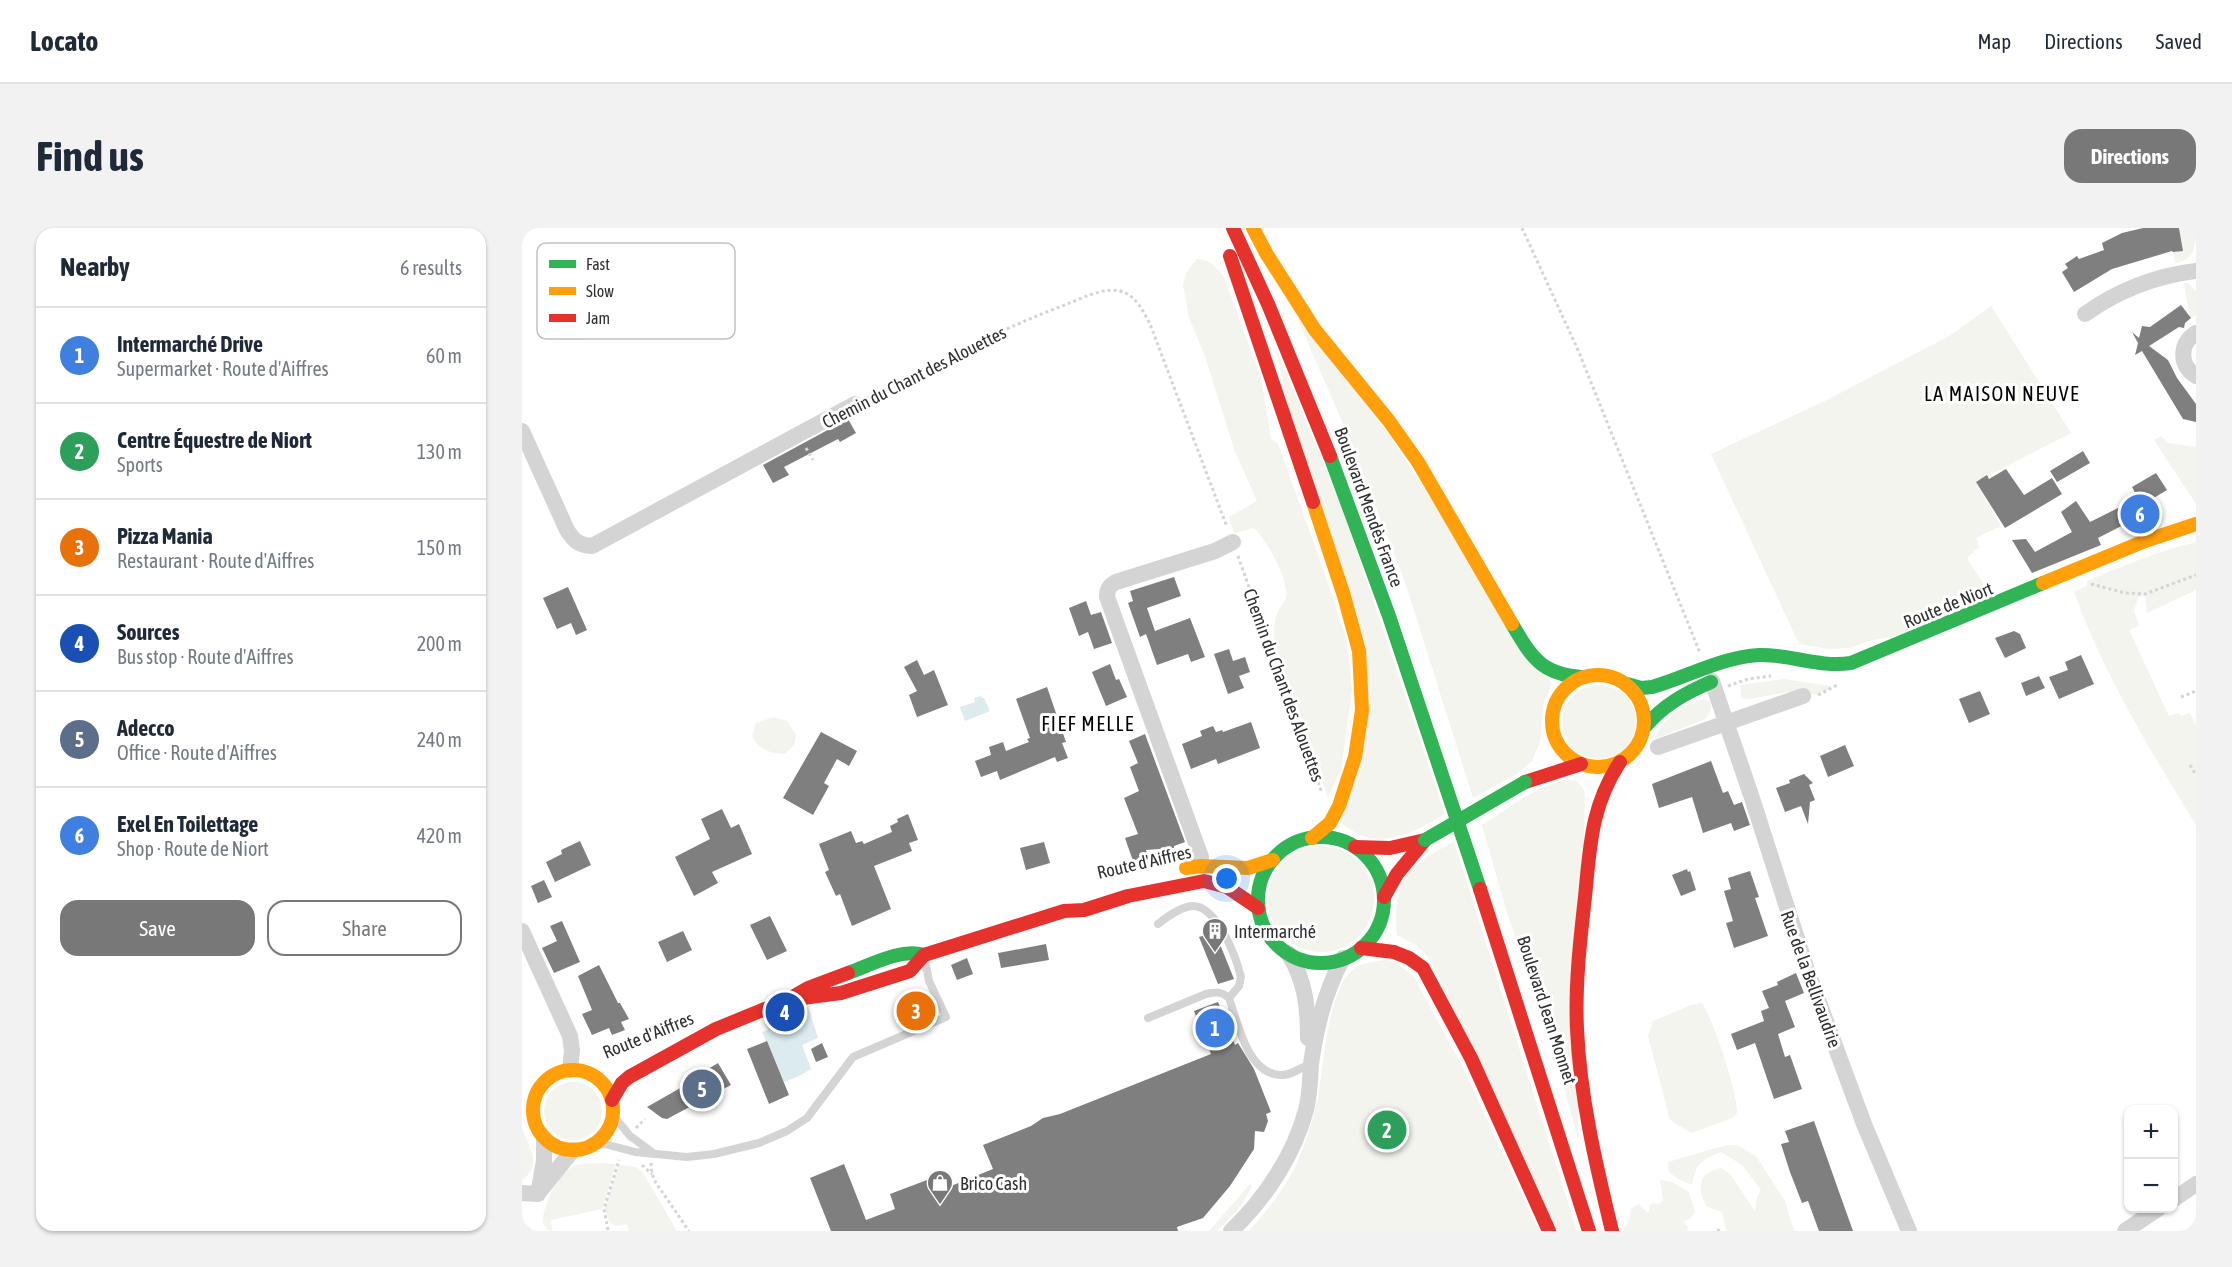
<!DOCTYPE html>
<html lang="en">
<head>
<meta charset="utf-8">
<style>
  :root { --surface:#fff; --page:#f2f2f3; --text:#1f2937; --muted:#747a83; --line:#e0e1e3; --accent:#787878 }
  body { margin:0; font-family:"Asap Condensed",sans-serif; background:var(--page); color:var(--text) }
  .controls { position:absolute; right:18px; bottom:18px; display:grid; overflow:hidden; border-radius:12px; box-shadow:0 2px 4px #0004 }
  .controls button { width:54px; height:54px; display:grid; place-items:center; padding:0; border:0; border-bottom:2px solid var(--line); background:var(--surface); color:var(--text); font:30px sans-serif }
  .you { position:absolute; left:705px; top:651px; width:21px; height:21px; margin:-15px; border:4px solid #fff; border-radius:50%; background:#1a73e8; box-shadow:0 0 0 9px #1a73e833 }
  .badge { display:grid; place-items:center; width:39px; height:39px; border-radius:50%; background:var(--accent); color:#fff; font-size:20px; font-weight:700 }
  .pin { position:absolute; translate:-50% -50%; border:3px solid #fff; box-shadow:0 2px 6px #0006 }
  .list { margin:0; padding:0; list-style:none }
  h2 { display:flex; justify-content:space-between; align-items:center; height:78px; margin:0; padding:0 24px; font-size:26px }
  h2 small { font-size:20px; font-weight:400; color:var(--muted) }
  .list li { display:grid; grid-template-columns:39px 1fr auto; gap:18px; align-items:center; box-sizing:border-box; height:96px; padding:0 24px; border-top:2px solid var(--line) }
  .list b { display:block; font-size:22px; white-space:nowrap }
  .list p { margin:0; font-size:20px; white-space:nowrap; color:var(--muted) }
  .list em { font-size:20px; font-style:normal; color:var(--muted) }
  .actions { display:flex; gap:12px; padding:18px 24px }
  .actions a { flex:1; padding:14px 0; border:2px solid var(--accent); border-radius:18px; text-align:center; font-size:21px; color:var(--accent) }
  .actions .main { background:var(--accent); color:#fff }
  .map { position:relative; flex:none; width:1674px; height:1003px; overflow:hidden; border-radius:18px }
  header { display:flex; align-items:center; gap:36px; box-sizing:border-box; height:84px; padding:0 30px; background:var(--surface); border-bottom:2px solid var(--line) }
  header strong { font-size:28px }
  nav { display:flex; gap:33px; margin-inline-start:auto; font-size:21px }
  .intro { display:flex; align-items:center; justify-content:space-between; box-sizing:border-box; height:144px; padding:0 36px }
  h1 { margin:0; font-size:42px }
  .button { padding:15px 27px; border-radius:18px; background:var(--accent); color:#fff; font-size:21px; font-weight:700 }
  main { display:flex; gap:36px; padding:0 36px }
  aside { flex:1; background:var(--surface); border-radius:18px; box-shadow:0 2px 4px #0004 }
  .map>svg:first-child { display:block }
  .green { fill:#f2f4ed }
  .water { fill:#dbebf0 }
  .building { fill:#7f7f7f }
  .lines { fill:none; stroke-linecap:round; stroke-linejoin:round }
  .path { stroke:#d4d4d4; stroke-width:3; stroke-dasharray:3 3; stroke-linecap:butt }
  .lane { stroke:#d4d4d4; stroke-width:8 }
  .street { stroke:#d4d4d4; stroke-width:16 }
  .fast { stroke:#30b455; stroke-width:14 }
  .slow { stroke:#ff9f0a; stroke-width:14 }
  .jam { stroke:#e5322d; stroke-width:14 }
  .fast-bridge { stroke:#30b455; stroke-width:14 }
  .labels { text-anchor:middle; dominant-baseline:central; stroke-width:6; stroke-linejoin:round; paint-order:stroke }
  .street-label { font-size:18px; fill:#2f2f2f; stroke:#fff }
  .poi-label { font-size:18px; fill:#2f2f2f; stroke:#fff; text-anchor:start }
  .neighbourhood-label { font-size:20px; letter-spacing:1.5px; fill:#000; stroke:#fff }
  .key { fill:#fff; stroke:#c1c1c1; stroke-width:1.5 }
  .key-label { font-size:16px; fill:#2f2f2f }
</style>
</head>
<body>
<header>
<strong>Locato</strong>
<nav><a>Map</a><a>Directions</a><a>Saved</a></nav>
</header>
<div class="intro"><h1>Find us</h1><a class="button">Directions</a></div>
<main>
<aside>
<h2>Nearby<small>6 results</small></h2>
<ul class="list">
<li><span class="badge" style="background:#3f7fe0">1</span><div><b>Intermarché Drive</b><p>Supermarket · Route d'Aiffres</p></div><em>60 m</em></li>
<li><span class="badge" style="background:#2e9e5b">2</span><div><b>Centre Équestre de Niort</b><p>Sports</p></div><em>130 m</em></li>
<li><span class="badge" style="background:#e8710a">3</span><div><b>Pizza Mania</b><p>Restaurant · Route d'Aiffres</p></div><em>150 m</em></li>
<li><span class="badge" style="background:#1a4fb4">4</span><div><b>Sources</b><p>Bus stop · Route d'Aiffres</p></div><em>200 m</em></li>
<li><span class="badge" style="background:#5c6f8a">5</span><div><b>Adecco</b><p>Office · Route d'Aiffres</p></div><em>240 m</em></li>
<li><span class="badge" style="background:#3f7fe0">6</span><div><b>Exel En Toilettage</b><p>Shop · Route de Niort</p></div><em>420 m</em></li>
</ul>
<div class="actions"><a class="main">Save</a><a>Share</a></div>
</aside>
<div class="map">
<svg width="1674" height="1003" viewBox="0 0 1674 1003">
  <rect width="100%" height="100%" fill="#fff"/>
  <path class="green" d="M 1657,0 L 1672,0 C 1674,19 1674,31 1653,35 L 1651,24 L 1661,22 Z
    M 675,31 C 689,32 694,39 702,49 L 739,150 L 749,210 L 756,216 L 805,352 L 825,413 L 830,462 L 819,541 L 806,570 L 752,417 C 752,404 751,392 758,380 C 759,377 762,375 763,372 C 770,356 744,311 732,300 L 712,305 L 707,289 L 735,273 L 712,221 L 683,128 L 667,90 L 661,57 L 664,45 Z
    M 1662,55 L 1666,55 L 1674,63 L 1674,87 L 1668,91 Z
    M 1469,78 L 1549,205 L 1454,254 L 1479,298 L 1454,310 L 1457,319 L 1445,330 L 1469,368 L 1393,404 L 1347,413 L 1328,420 L 1307,421 L 1277,416 L 1189,226 L 1305,172 L 1429,107 Z
    M 774,87 L 863,201 L 1030,456 L 1021,476 L 1018,514 L 1010,533 L 995,546 L 951,570 L 883,354 L 828,212 Z
    M 754,120 L 820,280 L 923,586 C 901,599 879,612 852,611 C 840,610 828,601 818,595 L 846,485 L 765,175 Z
    M 1639,208 L 1646,215 L 1674,219 L 1674,276 L 1632,212 Z
    M 1674,314 L 1674,362 L 1625,385 L 1623,368 L 1616,369 L 1612,383 L 1617,398 L 1607,402 L 1647,488 L 1657,485 L 1659,488 L 1668,485 L 1674,497 L 1674,597 C 1628,522 1582,447 1552,364 L 1565,358 L 1565,353 C 1601,338 1636,323 1674,314 Z
    M 1262,451 L 1309,458 L 1308,461 L 1294,466 L 1282,466 L 1273,463 L 1226,471 L 1219,470 L 1218,457 Z
    M1040 494a37 37 0 1 1 74 0a37 37 0 1 1-74 0Z
    M 1182,471 L 1188,473 C 1191,480 1188,486 1183,491 L 1133,511 C 1141,490 1160,476 1182,471 Z
    M 251,489 L 265,493 L 274,507 L 272,517 L 263,526 C 249,526 235,521 230,508 L 234,495 Z
    M 1043,551 C 1054,552 1059,555 1063,565 L 1056,911 L 1038,844 L 1021,801 L 1008,754 L 982,675 L 960,597 C 986,580 1013,560 1043,551 Z
    M 932,614 L 1055,1003 L 1034,1003 L 910,735 L 897,719 L 875,707 C 870,651 885,638 932,614 Z
    M746 671a53 53 0 1 1 106 0a53 53 0 1 1-106 0Z
    M 864,732 L 876,736 L 892,749 L 942,842 L 1017,1003 L 727,1003 C 748,979 769,954 780,923 C 786,907 791,891 795,875 C 802,841 804,761 833,740 C 842,734 854,733 864,732 Z
    M 1180,775 C 1191,791 1216,866 1215,885 L 1210,890 L 1169,905 L 1148,892 L 1126,808 L 1131,793 L 1169,777 Z
    M22 883a29 29 0 1 1 58 0a29 29 0 1 1-58 0Z
    M 0,900 C 6,918 22,937 0,952 Z
    M 1205,917 L 1215,917 L 1234,928 L 1263,973 L 1272,1003 L 1204,1003 L 1200,984 L 1184,978 C 1174,958 1177,945 1199,940 L 1208,946 L 1233,983 L 1235,969 L 1239,962 L 1220,937 L 1199,924 C 1179,932 1174,935 1170,957 L 1156,951 L 1147,944 L 1146,934 Z
    M 76,935 L 94,936 L 80,981 L 29,992 L 30,1003 L 26,1002 L 21,995 C 20,978 36,946 52,938 C 58,935 68,936 76,935 Z
    M 97,937 L 114,939 L 120,943 L 155,1003 L 107,1003 L 105,996 L 94,998 L 87,994 L 83,980 Z
    M 1138,952 L 1150,954 L 1167,964 L 1173,984 L 1169,990 L 1161,994 L 1166,999 L 1165,1003 L 1102,1003 L 1101,1001 L 1105,998 L 1109,981 L 1117,976 L 1126,985 L 1128,977 L 1132,975 L 1137,976 L 1141,972 Z
    M 728,956 L 730,958 C 722,976 709,990 695,1003 L 687,1003 Z"/>
  <path class="water" d="M 459,468 L 460,470 L 462,470 L 468,483 L 443,493 L 438,479 L 453,474 L 452,470 Z
    M 286,779 L 296,810 L 280,817 L 289,841 L 275,849 L 262,854 L 240,804 L 246,802 L 243,796 Z"/>
  <path class="building" d="M 1621,0 L 1657,0 L 1661,23 L 1651,24 L 1650,23 L 1590,41 L 1552,64 L 1540,44 L 1546,40 L 1543,36 L 1555,28 L 1557,31 L 1582,22 L 1580,15 L 1600,5 Z
    M 1659,77 L 1669,90 L 1663,95 L 1662,100 L 1657,99 L 1627,118 L 1646,132 L 1655,150 L 1674,176 L 1674,194 L 1661,191 L 1620,123 L 1613,127 L 1616,115 L 1610,104 L 1617,110 L 1620,98 L 1628,99 Z
    M 326,191 L 334,205 L 318,214 L 316,211 L 262,239 L 267,247 L 251,255 L 241,237 Z
    M 1561,223 L 1568,235 L 1535,254 L 1528,243 Z
    M 1484,241 L 1502,267 L 1530,250 L 1540,266 L 1483,300 L 1454,254 L 1465,247 L 1467,251 Z
    M 1634,245 L 1645,262 L 1620,277 L 1626,287 L 1614,294 L 1613,291 L 1576,310 L 1579,317 L 1510,345 L 1490,312 L 1504,311 L 1513,324 L 1550,304 L 1539,284 L 1554,273 L 1568,294 L 1616,270 L 1610,259 Z
    M 652,349 L 659,368 L 625,380 L 633,403 L 668,390 L 683,429 L 669,434 L 666,426 L 635,437 L 624,406 L 618,409 L 606,375 L 611,373 L 608,363 Z
    M 46,359 L 65,402 L 54,407 L 49,395 L 35,401 L 21,370 Z
    M 564,373 L 569,387 L 579,384 L 590,415 L 572,421 L 566,404 L 557,408 L 547,380 Z
    M 1492,403 L 1498,406 L 1504,420 L 1483,430 L 1473,410 Z
    M 707,421 L 711,433 L 723,429 L 728,444 L 717,448 L 722,460 L 706,466 L 692,426 Z
    M 1559,427 L 1572,456 L 1537,471 L 1527,449 L 1546,442 L 1543,434 Z
    M 395,432 L 402,447 L 412,442 L 426,477 L 395,489 L 387,467 L 395,463 L 382,439 Z
    M 588,436 L 594,452 L 597,451 L 605,469 L 584,478 L 570,444 Z
    M 1517,448 L 1523,460 L 1504,468 L 1499,455 Z
    M 525,459 L 544,514 L 540,515 L 546,530 L 535,534 L 533,529 L 478,552 L 475,543 L 459,549 L 453,533 L 469,527 L 467,519 L 481,514 L 484,523 L 507,514 L 505,511 L 508,510 L 494,471 Z
    M 1458,463 L 1468,486 L 1447,495 L 1437,471 Z
    M 729,494 L 738,520 L 696,536 L 694,531 L 669,541 L 660,516 L 680,508 L 678,503 L 691,498 L 694,504 L 700,502 L 701,504 Z
    M 299,504 L 335,523 L 327,538 L 315,531 L 302,555 L 307,558 L 291,587 L 261,570 Z
    M 623,506 L 663,614 L 652,618 L 652,620 L 624,622 L 626,627 L 611,633 L 603,610 L 616,606 L 602,570 L 617,563 L 608,539 L 616,535 L 607,513 Z
    M 1323,517 L 1332,538 L 1306,549 L 1298,528 Z
    M 1189,533 L 1201,565 L 1206,563 L 1212,577 L 1220,574 L 1228,597 L 1212,603 L 1209,595 L 1181,605 L 1170,569 L 1137,580 L 1130,556 Z
    M 1282,546 L 1291,555 L 1287,557 L 1293,572 L 1288,574 L 1286,596 L 1279,578 L 1263,584 L 1254,560 L 1268,555 L 1267,552 Z
    M 200,581 L 209,600 L 217,596 L 230,626 L 190,644 L 196,655 L 172,668 L 153,629 L 188,611 L 179,591 Z
    M 386,586 L 396,612 L 387,615 L 390,623 L 352,638 L 369,681 L 330,698 L 318,666 L 314,668 L 303,644 L 307,642 L 297,616 L 329,603 L 334,615 L 340,613 L 342,616 L 370,604 L 368,598 L 376,594 L 375,591 Z
    M 58,613 L 69,637 L 33,654 L 24,634 L 40,626 L 39,622 Z
    M 522,614 L 528,635 L 504,642 L 498,620 Z
    M 1165,641 L 1166,644 L 1168,643 L 1174,662 L 1159,668 L 1150,647 Z
    M 1228,643 L 1237,669 L 1233,670 L 1246,708 L 1212,720 L 1204,695 L 1211,693 L 1202,663 L 1209,661 L 1206,650 Z
    M 22,652 L 30,669 L 16,675 L 9,658 Z
    M 248,688 L 265,723 L 245,732 L 228,697 Z
    M 40,693 L 58,734 L 32,745 L 20,720 L 35,713 L 28,698 Z
    M 161,703 L 170,722 L 145,734 L 136,714 Z
    M 693,704 L 712,751 L 696,756 L 677,709 Z
    M 524,716 L 527,732 L 479,740 L 476,725 Z
    M 445,730 L 451,746 L 435,752 L 429,737 Z
    M 77,737 L 96,775 L 98,775 L 107,791 L 99,794 L 103,802 L 90,807 L 87,800 L 70,807 L 60,786 L 70,782 L 56,748 Z
    M 1274,745 L 1282,765 L 1263,773 L 1273,799 L 1256,806 L 1263,829 L 1268,827 L 1280,861 L 1252,871 L 1233,815 L 1215,822 L 1209,806 L 1242,793 L 1239,783 L 1247,780 L 1240,763 L 1256,757 L 1255,754 Z
    M 696,774 L 713,817 L 716,815 L 732,841 L 749,884 L 744,886 L 746,893 L 742,904 L 733,903 L 732,921 L 708,958 L 681,990 L 655,999 L 656,1003 L 309,1003 L 288,950 L 322,936 L 344,992 L 373,981 L 368,966 L 413,949 L 419,962 L 471,941 L 461,917 L 509,898 L 521,890 L 538,886 L 689,826 L 672,783 Z
    M 245,813 L 267,867 L 247,876 L 225,821 Z
    M 300,815 L 306,829 L 294,834 L 289,821 Z
    M 196,835 L 209,857 L 145,891 L 140,890 L 125,879 L 174,851 L 173,849 Z
    M 1292,893 L 1316,961 L 1331,1003 L 1297,1003 L 1286,973 L 1280,975 L 1268,944 L 1259,916 L 1267,914 L 1263,903 Z"/>
  <g class="lines">
    <path class="path" d="M 1000,0 L 1056,122 L 1178,425
      M 345,170 C 411,136 476,102 545,76 C 561,70 581,59 598,63 C 614,67 621,83 628,96 L 705,299
      M 284,220 L 291,232
      M 716,328 L 800,565
      M 1569,356 L 1603,365 L 1623,366 L 1674,347
      M 1206,458 L 1226,451 L 1249,448
      M 1296,467 L 1317,456
      M 1659,469 L 1674,463
      M 1668,537 L 1674,547
      M 114,900 L 123,891
      M 129,935 L 130,946 L 134,955 L 167,1003
      M 120,937 L 130,946
      M 86,1002 L 82,981 L 97,932
      M 1196,1003 L 1197,1001"/>
    <path class="lane" d="M 636,696 C 645,689 658,679 670,678 C 695,677 714,729 719,749 L 717,758 L 707,770
      M 626,790 L 684,766 C 694,764 699,763 707,770 C 716,795 725,845 758,847 C 769,848 779,839 789,836
      M 91,887 L 108,908 L 130,924
      M 71,917 L 83,916 L 113,924 L 165,929 L 192,926 L 237,915 L 265,903 L 285,890 L 331,829 L 424,789 L 407,753 L 403,732"/>
    <path class="street" d="M 1563,86 C 1597,62 1632,48 1674,43
      M 1674,105 C 1657,116 1657,137 1674,148
      M 0,203 L 45,302 C 52,313 57,317 70,318 L 333,176
      M 1190,453 L 1230,570 L 1285,742 L 1342,896 L 1387,1003
      M 1136,519 L 1281,468
      M 679,638 L 679,629 L 585,369 C 585,361 587,358 594,354 L 693,323 L 711,314
      M 0,703 L 48,808 L 50,822 L 48,842
      M 766,725 C 783,751 786,779 786,810
      M 18,963 L 51,922
      M 0,965 L 16,966
      M 16,966 L 22,933 L 22,910
      M 1652,971 L 1674,956
      M 709,1003 C 743,971 772,927 784,882 C 788,867 788,851 789,836 C 794,799 803,763 821,730
      M 1603,1003 L 1637,980"/>
    <path class="fast" d="M 808,228 L 867,388 L 958,661
      M 990,396 C 1009,428 1018,446 1059,449
      M 1105,456 L 1119,460 L 1130,459 C 1165,449 1200,429 1237,427 C 1268,426 1297,440 1329,435 L 1521,355
      M 1122,500 C 1140,478 1163,465 1189,454
      M736 672a63 63 0 1 1 126 0a63 63 0 1 1-126 0Z
      M 326,745 C 349,737 378,720 402,727"/>
    <path class="slow" d="M 731,0 L 744,25 L 793,102 L 867,193 L 896,234 L 990,396
      M 1521,355 L 1623,313 L 1674,296
      M1030 493a46 46 0 1 1 92 0a46 46 0 1 1-92 0Z
      M 790,610 L 808,595 L 817,578 L 833,529 L 840,482 L 837,423 L 822,368 L 791,274
      M 664,640 L 679,638 L 726,640 L 751,632
      M11 882a40 40 0 1 1 80 0a40 40 0 1 1-80 0Z"/>
    <path class="jam" d="M 711,0 L 746,76 L 808,228
      M 708,28 L 791,274
      M 1003,554 L 1059,536
      M 833,619 L 868,620 L 903,612
      M 958,661 L 1067,1003
      M 862,669 L 875,646 L 903,612
      M 839,720 L 872,724 L 887,730 L 901,740 L 949,830 L 1027,1003
      M 265,772 L 319,765 L 388,743 L 402,727 L 542,683 L 562,682 L 606,668 L 682,653 L 705,659 L 736,680
      M 90,872 L 100,855 L 107,849 L 194,801 L 265,772 L 286,760 L 326,745
      M 1090,1003 C 1074,937 1058,869 1055,801 C 1053,757 1058,713 1063,669 C 1068,618 1069,578 1098,534"/>
    <path class="fast-bridge" d="M 903,612 L 1003,554"/>
  </g>
  <defs>
    <symbol id="building-pin" viewBox="-11 -11 22 30"><path d="M0 17L-7.5 6A9.5 9.5 0 1 1 7.5 6Z" fill="#787878" stroke="#fff"/><path d="M-4-6H4V6H1V3H-1V6H-4ZM-2.5-4.3h1.7v1.8h-1.7ZM.8-4.3h1.7v1.8H.8ZM-2.5-1h1.7V.8h-1.7ZM.8-1h1.7V.8H.8Z" fill="#fff"/></symbol>
    <symbol id="shop-pin" viewBox="-11 -11 22 30"><path d="M0 17L-7.5 6A9.5 9.5 0 1 1 7.5 6Z" fill="#787878" stroke="#fff"/><path d="M-5-2.5h2.3a2.7 3.5 0 0 1 5.4 0H5L5.5 6h-11ZM-1.5-2.5h3a1.5 2.3 0 0 0-3 0Z" fill="#fff"/></symbol>
  </defs>
  <g fill-rule="evenodd">
    <use href="#building-pin" x="678" y="688" width="30" height="40"/>
    <use href="#shop-pin" x="403" y="940" width="30" height="40"/>
  </g>
  <g class="labels">
    <g class="street-label">
      <text transform="translate(392 149) rotate(-27)">Chemin du Chant des Alouettes</text>
      <text transform="translate(847 279) rotate(70)">Boulevard Mendès France</text>
      <text transform="translate(1426 377) rotate(-22)">Route de Niort</text>
      <text transform="translate(762 457) rotate(70)">Chemin du Chant des Alouettes</text>
      <text transform="translate(622 634) rotate(-13)">Route d'Aiffres</text>
      <text transform="translate(1289 751) rotate(70)">Rue de la Bellivaudrie</text>
      <text transform="translate(1025 782) rotate(72)">Boulevard Jean Monnet</text>
      <text transform="translate(126 807) rotate(-22)">Route d'Aiffres</text>
    </g>
    <g class="poi-label">
      <text x="712" y="703">Intermarché</text>
      <text x="438" y="955">Brico Cash</text>
    </g>
    <g class="neighbourhood-label">
      <text x="1480" y="165">LA MAISON NEUVE</text>
      <text x="566" y="495">FIEF MELLE</text>
    </g>
  </g>
  <rect x="15" y="15" width="198" height="96" rx="9" class="key"/>
  <rect x="27" y="32" width="27" height="8" fill="#30b455"/>
  <rect x="27" y="59" width="27" height="8" fill="#ff9f0a"/>
  <rect x="27" y="86" width="27" height="8" fill="#e5322d"/>
  <g class="key-label">
    <text x="64" y="42">Fast</text>
    <text x="64" y="69">Slow</text>
    <text x="64" y="96">Jam</text>
  </g>
</svg>
<div class="controls">
<button>+</button>
<button>−</button>
</div>
<div class="you"></div>
<div class="pin badge" style="left:693px;top:800px;background:#3f7fe0">1</div>
<div class="pin badge" style="left:865px;top:902px;background:#2e9e5b">2</div>
<div class="pin badge" style="left:394px;top:783px;background:#e8710a">3</div>
<div class="pin badge" style="left:263px;top:784px;background:#1a4fb4">4</div>
<div class="pin badge" style="left:180px;top:861px;background:#5c6f8a">5</div>
<div class="pin badge" style="left:1618px;top:286px;background:#3f7fe0">6</div>
</div>
</main>
</body>
</html>
